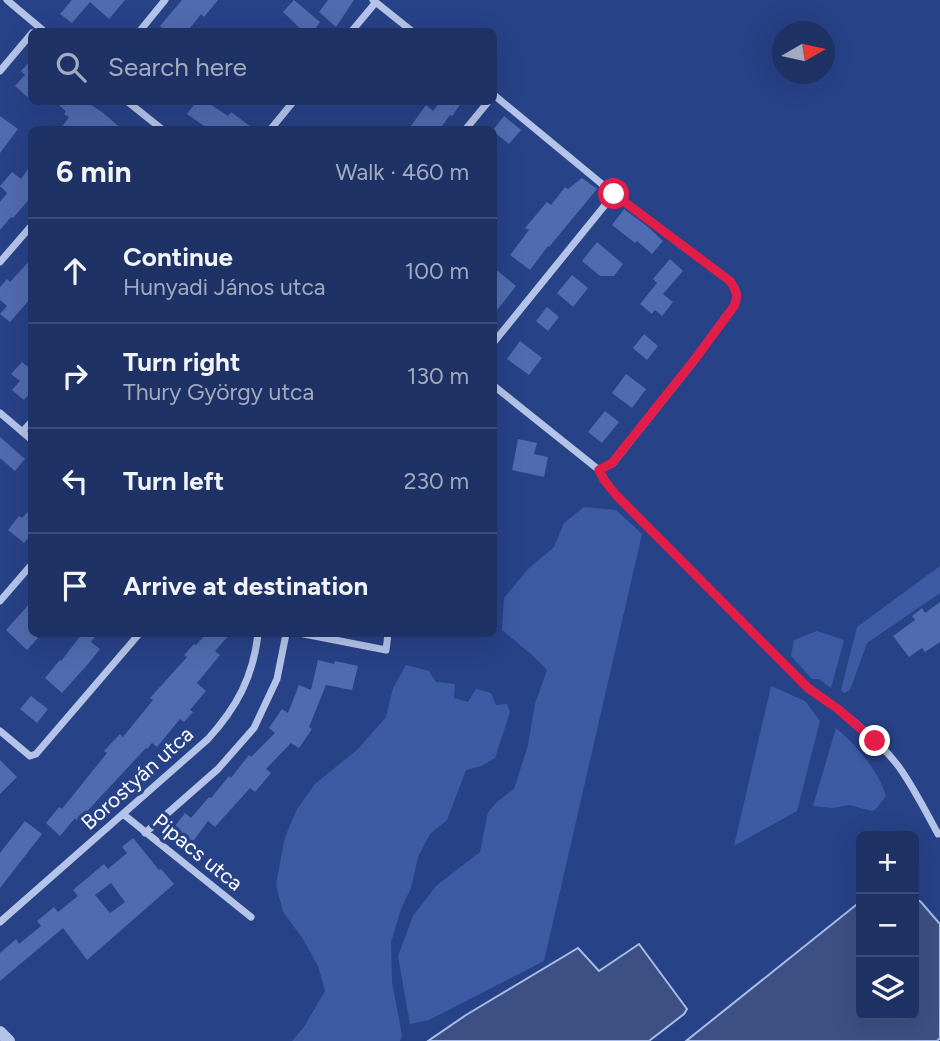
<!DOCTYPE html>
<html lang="en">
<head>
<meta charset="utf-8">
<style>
  :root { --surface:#1e3266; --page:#263a6c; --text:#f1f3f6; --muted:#a1aabf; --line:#3c4d7a }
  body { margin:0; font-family:Figtree,sans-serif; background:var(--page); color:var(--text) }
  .controls { position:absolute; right:21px; bottom:21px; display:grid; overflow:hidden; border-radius:10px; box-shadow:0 7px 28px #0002 }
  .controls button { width:63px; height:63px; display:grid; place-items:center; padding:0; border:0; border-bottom:2px solid var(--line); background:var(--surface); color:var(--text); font:35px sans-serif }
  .compass { position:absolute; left:772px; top:21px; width:63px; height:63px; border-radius:50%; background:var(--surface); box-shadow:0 7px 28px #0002; rotate:81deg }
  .stop { position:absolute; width:21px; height:21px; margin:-16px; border:5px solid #e11d48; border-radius:50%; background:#fff }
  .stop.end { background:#e11d48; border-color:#fff; box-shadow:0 2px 7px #0008 }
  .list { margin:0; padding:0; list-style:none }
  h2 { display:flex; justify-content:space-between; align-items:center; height:91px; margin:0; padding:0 28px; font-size:30px }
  h2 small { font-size:23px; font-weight:400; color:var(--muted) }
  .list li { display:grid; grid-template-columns:46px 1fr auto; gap:21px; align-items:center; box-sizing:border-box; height:105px; padding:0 28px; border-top:2px solid var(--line) }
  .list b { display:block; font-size:26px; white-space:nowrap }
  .list p { margin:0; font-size:23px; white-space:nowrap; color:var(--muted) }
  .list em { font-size:23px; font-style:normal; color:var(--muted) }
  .icon { flex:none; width:38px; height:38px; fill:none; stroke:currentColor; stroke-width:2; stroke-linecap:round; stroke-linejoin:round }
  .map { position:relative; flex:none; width:940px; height:1041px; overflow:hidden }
  .search { position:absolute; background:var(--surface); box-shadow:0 7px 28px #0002; left:28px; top:28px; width:469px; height:77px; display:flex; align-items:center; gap:18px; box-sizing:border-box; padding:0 24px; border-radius:10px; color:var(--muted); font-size:26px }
  .panel { position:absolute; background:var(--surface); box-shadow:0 7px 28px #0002; left:28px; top:126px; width:469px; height:511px; border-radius:10px }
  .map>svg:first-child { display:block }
  .green { fill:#3c5ba4 }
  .water { fill:#3d5083; stroke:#a8bce9; stroke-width:2 }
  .building { fill:#506baf; fill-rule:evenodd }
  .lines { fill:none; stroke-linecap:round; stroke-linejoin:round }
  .minor { stroke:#b4c3e8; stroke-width:7 }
  .tertiary { stroke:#b4c3e8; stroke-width:12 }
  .route { stroke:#e11d48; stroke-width:9 }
  .labels { text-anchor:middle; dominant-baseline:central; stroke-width:7; stroke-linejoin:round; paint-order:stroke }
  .street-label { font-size:21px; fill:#fff; stroke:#284288 }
</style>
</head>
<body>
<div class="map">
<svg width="940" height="1041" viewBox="0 0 940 1041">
  <rect width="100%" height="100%" fill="#284288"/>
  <path class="green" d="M 584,507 L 616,510 L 642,534 L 544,961 L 429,1020 L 410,1024 L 398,956 L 413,916 L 436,886 L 480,852 L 488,812 L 497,802 L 514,789 L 528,745 L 535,704 L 547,670 L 531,654 L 502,630 L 504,598 L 528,569 L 554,547 L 564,523 Z
    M 940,566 L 940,593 L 867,643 L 850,690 L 844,693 L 841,690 L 857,627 Z
    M 817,631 L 844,640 L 831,688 L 819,679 L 812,679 L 791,656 L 794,640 Z
    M 406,665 L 429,671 L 436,682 L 455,684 L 454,698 L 468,702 L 476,689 L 491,693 L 496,705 L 507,704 L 510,712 L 495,758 L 481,766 L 466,770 L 447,820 L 430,834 L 418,857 L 411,888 L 401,909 L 391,942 L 392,982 L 402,1035 L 400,1041 L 292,1041 L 304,1027 L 325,991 L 318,966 L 303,939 L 283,912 L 276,884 L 285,837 L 297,809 L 315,784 L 357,750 L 386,717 L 393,688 Z
    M 771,686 L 805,701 L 820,721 L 797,811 L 734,846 Z
    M 836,728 C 857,746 878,770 886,796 L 876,809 L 872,811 L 849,805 L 833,808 L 813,806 Z"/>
  <path class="water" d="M 914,897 L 921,902 L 940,924 L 940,1038 L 937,1041 L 686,1041 L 861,901 L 861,1015 L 914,1015 Z
    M 639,944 L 687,1009 L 684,1014 L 649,1041 L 428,1041 L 466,1015 L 578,948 L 599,971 Z"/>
  <path class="building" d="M 72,0 L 125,0 L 109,19 L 90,2 L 72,23 L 60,14 Z
    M 182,0 L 218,0 L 204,17 L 201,14 L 187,32 L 167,32 L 160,26 Z
    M 294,0 L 320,22 L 313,32 L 304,32 L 283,12 Z
    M 328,0 L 354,0 L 336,27 L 319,12 Z
    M 32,59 L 32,101 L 15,86 L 25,75 L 21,71 Z
    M 55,102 L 86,102 L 102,112 L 123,130 L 89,130 L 84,126 L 81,130 L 60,130 L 69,117 L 64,114 L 66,111 Z
    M 196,102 L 207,102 L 228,116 L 231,112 L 255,130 L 210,130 L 187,114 Z
    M 440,102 L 462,102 L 452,116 L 450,115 L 439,130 L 408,130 L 426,105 L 433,111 Z
    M 0,116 L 18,129 L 0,153 Z
    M 504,116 L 521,130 L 509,144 L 494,132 L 493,130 Z
    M 32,163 L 32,196 L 13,218 L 11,217 L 0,230 L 0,202 L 7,193 L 0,186 L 12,172 L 21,179 Z
    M 582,178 L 597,189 L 549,247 L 548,246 L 530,270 L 510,255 L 529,230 L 525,228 L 547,202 L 551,205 L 565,187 L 568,189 Z
    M 624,209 L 648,227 L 663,241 L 652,254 L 637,241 L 635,243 L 612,225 Z
    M 597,242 L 623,264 L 614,276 L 600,276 L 582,261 Z
    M 32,258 L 32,297 L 10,322 L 0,314 L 7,306 L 0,300 L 0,287 L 7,279 L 10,282 Z
    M 670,259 L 683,271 L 663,294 L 673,302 L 662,316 L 655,310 L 652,314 L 640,304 L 657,283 L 653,279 Z
    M 494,268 L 516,286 L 494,314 Z
    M 572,275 L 588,288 L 573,307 L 557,293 Z
    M 547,307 L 559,317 L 548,331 L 536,321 Z
    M 644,334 L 658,346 L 647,360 L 633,348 Z
    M 520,341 L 542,358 L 529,375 L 507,359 Z
    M 22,362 L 32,370 L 32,391 L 24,400 L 12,390 L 20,381 L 11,374 Z
    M 626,374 L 646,389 L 632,408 L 612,393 Z
    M 605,411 L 619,422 L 602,443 L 588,432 Z
    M 0,437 L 25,459 L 15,471 L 0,458 Z
    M 518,439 L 537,443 L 534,454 L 548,457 L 544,477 L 512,470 Z
    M 32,507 L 32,533 L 24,543 L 8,530 L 19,516 L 22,518 Z
    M 32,601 L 32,634 L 38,638 L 27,650 L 6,630 Z
    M 940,602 L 940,642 L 925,652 L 922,648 L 909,657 L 893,636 L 915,620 L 912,616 L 922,608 L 925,613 Z
    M 82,634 L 90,634 L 95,637 L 91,642 L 100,649 L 88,664 L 62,693 L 45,678 L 60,660 L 61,661 Z
    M 206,634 L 230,634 L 215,651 L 220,655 L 197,683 L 206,691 L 190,710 L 193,712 L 184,722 L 180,719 L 157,747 L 152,743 L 147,749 L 146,748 L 78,821 L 75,818 L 60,836 L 46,823 L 59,807 L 62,809 L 74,794 L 107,753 L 104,751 L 120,734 L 123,737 L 153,700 L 150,698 L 187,657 L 184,655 L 194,644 L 196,645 Z
    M 318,660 L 334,664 L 335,661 L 358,666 L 352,690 L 326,685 L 309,727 L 312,729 L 299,748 L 291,743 L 266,769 L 271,773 L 255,792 L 250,788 L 215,827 L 208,821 L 191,844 L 172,830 L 185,813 L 191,818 L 209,797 L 211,798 L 229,776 L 231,778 L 249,755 L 251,757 L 275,733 L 269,728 L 282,709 L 288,713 L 299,685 L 311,690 Z
    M 31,696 L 48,709 L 37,723 L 20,709 Z
    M 0,760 L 17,777 L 0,794 Z
    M 25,821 L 42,834 L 0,888 L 0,853 Z
    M 133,838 L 159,870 L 161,869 L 174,884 L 87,960 L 63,928 L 0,981 L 0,953 L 16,939 L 19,944 L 41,926 L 37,921 L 54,907 L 58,912 L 78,896 L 73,890 L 104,864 L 108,869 L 127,853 L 122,847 ZM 111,883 L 125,902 L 110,913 L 95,895 Z"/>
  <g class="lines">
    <path class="minor" d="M 7,0 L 45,32
      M 373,0 L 413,32
      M 139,32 L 165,0
      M 351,32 L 376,2
      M 0,71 L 32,33
      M 494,95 L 614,194 L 730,281 L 735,288 L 737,294 L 734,306 L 695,360 L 613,463 L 599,470
      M 128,102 L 163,130
      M 270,130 L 293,102
      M 465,130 L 488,102
      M 0,262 L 32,225
      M 494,342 L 614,194
      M 494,386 L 599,470 L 605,480 L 617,496 L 808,688 C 840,710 875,735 899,767 C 914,788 926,812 938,834
      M 0,413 L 32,440
      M 22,432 L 32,421
      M 0,601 L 32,564
      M 304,634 L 386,650 L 388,634
      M 0,731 L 30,756 L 36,754 L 139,634
      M 123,814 L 251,917
      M 145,833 L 218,769 L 254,728 L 277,679 L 286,634
      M 0,922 L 208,739 C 237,707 253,677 258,634"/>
    <path class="tertiary" d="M 0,1032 L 9,1041"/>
  </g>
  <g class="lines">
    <path class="route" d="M 614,194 L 730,281 C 736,290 739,296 734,306 L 695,359 L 612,463 L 599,470 L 604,480 L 617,496 L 808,688 L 838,709 L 875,741"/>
  </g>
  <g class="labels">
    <g class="street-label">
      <text transform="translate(137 778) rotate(-42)">Borostyán utca</text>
      <text transform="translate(198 852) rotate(39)">Pipacs utca</text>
    </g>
  </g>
</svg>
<div class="controls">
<button>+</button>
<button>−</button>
<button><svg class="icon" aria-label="layers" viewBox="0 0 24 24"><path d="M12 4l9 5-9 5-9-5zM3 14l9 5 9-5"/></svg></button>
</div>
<svg class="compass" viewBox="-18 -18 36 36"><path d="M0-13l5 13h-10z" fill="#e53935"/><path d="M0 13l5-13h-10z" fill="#a1aabf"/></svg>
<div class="stop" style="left:614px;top:194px"></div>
<div class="stop end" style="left:875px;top:741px"></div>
<div class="search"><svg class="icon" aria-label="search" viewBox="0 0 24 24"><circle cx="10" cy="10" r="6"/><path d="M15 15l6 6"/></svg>Search here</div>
<section class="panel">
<h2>6 min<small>Walk · 460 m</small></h2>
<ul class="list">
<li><svg class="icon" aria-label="ahead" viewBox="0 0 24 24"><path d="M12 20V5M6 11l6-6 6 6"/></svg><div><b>Continue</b><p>Hunyadi János utca</p></div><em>100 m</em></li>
<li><svg class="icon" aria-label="right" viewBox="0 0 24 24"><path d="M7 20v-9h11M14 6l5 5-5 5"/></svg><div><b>Turn right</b><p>Thury György utca</p></div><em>130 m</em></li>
<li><svg class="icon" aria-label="left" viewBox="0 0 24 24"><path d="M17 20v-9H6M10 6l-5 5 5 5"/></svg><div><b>Turn left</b></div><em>230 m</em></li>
<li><svg class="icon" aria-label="arrive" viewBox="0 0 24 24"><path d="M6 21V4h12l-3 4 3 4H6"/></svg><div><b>Arrive at destination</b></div></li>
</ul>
</section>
</div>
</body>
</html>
